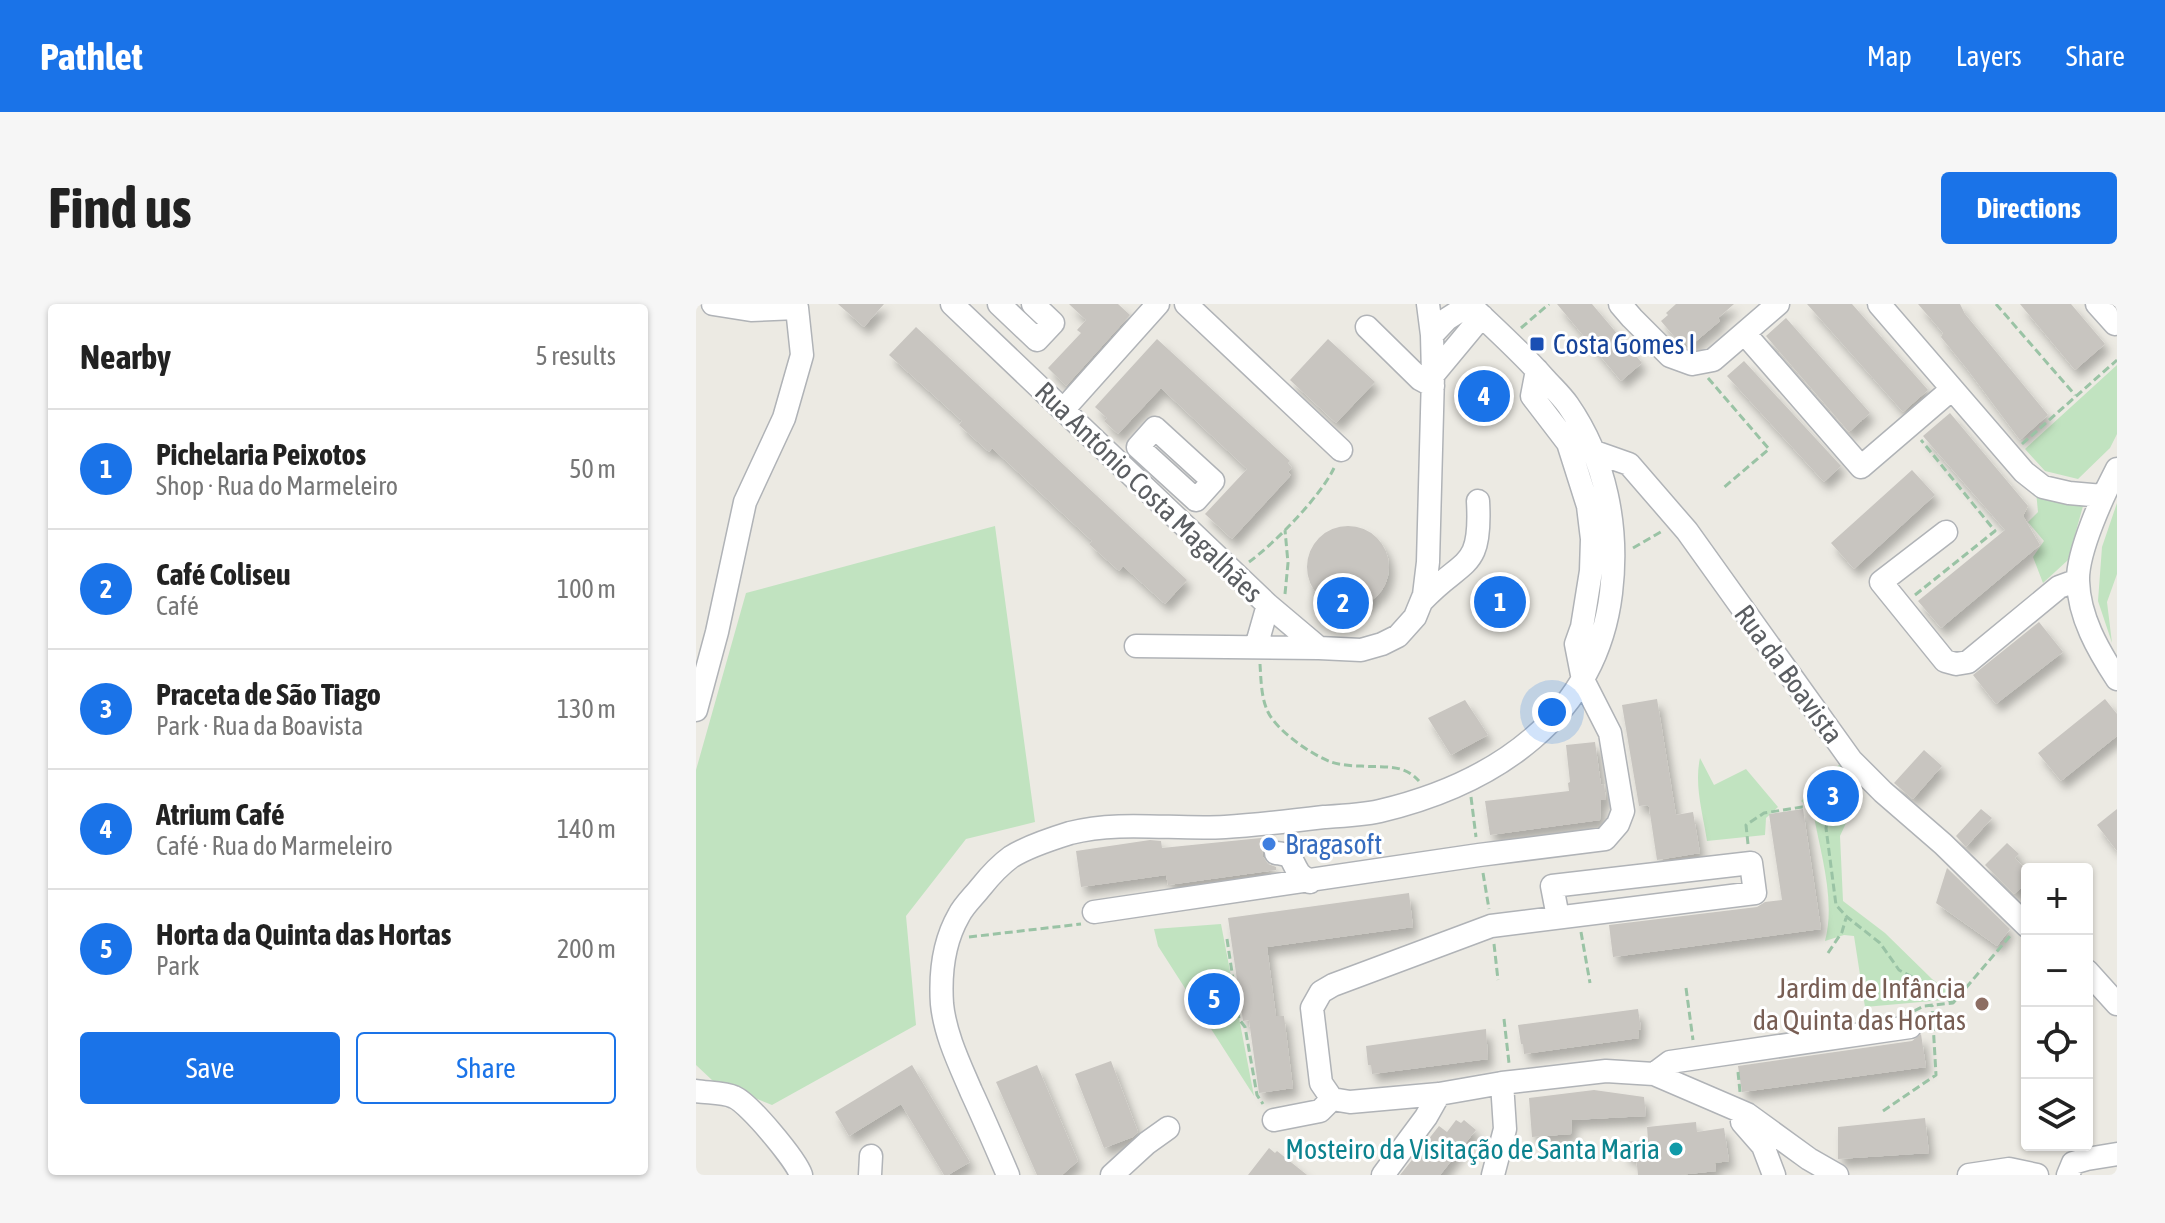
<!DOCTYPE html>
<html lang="en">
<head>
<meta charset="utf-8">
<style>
  :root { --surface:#fff; --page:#f6f6f6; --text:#222; --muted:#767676; --line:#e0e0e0; --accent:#1a73e8 }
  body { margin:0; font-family:"Asap Condensed",sans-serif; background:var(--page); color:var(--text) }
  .controls { position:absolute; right:24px; bottom:24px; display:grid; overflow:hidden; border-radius:8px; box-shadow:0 2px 6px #0004 }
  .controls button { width:72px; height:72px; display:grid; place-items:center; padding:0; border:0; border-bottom:2px solid var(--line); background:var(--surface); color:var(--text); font:40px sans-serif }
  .you { position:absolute; left:856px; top:408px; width:28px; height:28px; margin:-20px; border:6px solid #fff; border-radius:50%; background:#1a73e8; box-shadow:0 0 0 12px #1a73e833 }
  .badge { display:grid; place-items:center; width:52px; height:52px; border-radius:50%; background:var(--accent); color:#fff; font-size:26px; font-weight:700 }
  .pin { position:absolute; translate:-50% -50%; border:4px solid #fff; box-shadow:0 2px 8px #0006 }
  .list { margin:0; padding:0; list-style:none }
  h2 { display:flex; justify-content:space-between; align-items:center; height:104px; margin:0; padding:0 32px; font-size:34px }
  h2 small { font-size:26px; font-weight:400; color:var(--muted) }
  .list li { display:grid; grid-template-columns:52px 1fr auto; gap:24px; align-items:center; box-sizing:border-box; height:120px; padding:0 32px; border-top:2px solid var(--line) }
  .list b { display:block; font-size:30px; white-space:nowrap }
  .list p { margin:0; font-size:26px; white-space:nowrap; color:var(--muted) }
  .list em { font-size:26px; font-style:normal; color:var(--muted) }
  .actions { display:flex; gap:16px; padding:24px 32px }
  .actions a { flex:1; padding:18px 0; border:2px solid var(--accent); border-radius:8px; text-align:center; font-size:28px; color:var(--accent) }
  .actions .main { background:var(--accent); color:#fff }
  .icon { flex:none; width:44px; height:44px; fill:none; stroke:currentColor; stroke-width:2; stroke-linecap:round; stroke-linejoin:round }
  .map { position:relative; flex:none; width:1421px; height:871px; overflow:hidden; border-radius:8px }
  header { display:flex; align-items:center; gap:48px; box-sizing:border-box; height:112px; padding:0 40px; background:var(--accent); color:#fff }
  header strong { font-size:38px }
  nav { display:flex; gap:44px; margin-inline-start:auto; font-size:28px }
  .intro { display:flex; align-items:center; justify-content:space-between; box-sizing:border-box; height:192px; padding:0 48px }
  h1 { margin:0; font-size:56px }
  .button { padding:20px 36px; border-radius:8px; background:var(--accent); color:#fff; font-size:28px; font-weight:700 }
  main { display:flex; gap:48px; padding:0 48px }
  aside { flex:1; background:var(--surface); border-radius:8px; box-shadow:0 2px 6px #0004 }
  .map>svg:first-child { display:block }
  .green { fill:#c1e3c0 }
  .building { fill:#c8c5c0; filter:url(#shadow) }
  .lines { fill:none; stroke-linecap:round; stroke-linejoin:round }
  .minor-casing { stroke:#b0b3b7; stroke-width:25 }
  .path { stroke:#9ac3a5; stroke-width:3; stroke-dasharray:8 4; stroke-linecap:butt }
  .minor { stroke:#fff; stroke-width:22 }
  .transit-dot { fill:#1a4fb4; stroke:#fff; stroke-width:3 }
  .shop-dot { fill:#3f7fe0; stroke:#fff; stroke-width:3 }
  .education-dot { fill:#8d6e63; stroke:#fff; stroke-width:3 }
  .culture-dot { fill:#0f9aa8; stroke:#fff; stroke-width:3 }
  .labels { text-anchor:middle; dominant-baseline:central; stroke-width:6; stroke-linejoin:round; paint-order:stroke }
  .transit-label { font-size:28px; fill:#164399; stroke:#fff; text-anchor:start }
  .street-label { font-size:28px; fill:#5b5e62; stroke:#fff }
  .shop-label { font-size:28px; fill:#366cbe; stroke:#fff; text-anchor:start }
  .education-label { font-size:28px; fill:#785e54; stroke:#fff; text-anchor:end }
  .culture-label { font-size:28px; fill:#0d838f; stroke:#fff; text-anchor:end }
</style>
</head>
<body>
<header>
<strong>Pathlet</strong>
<nav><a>Map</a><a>Layers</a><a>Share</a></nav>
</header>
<div class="intro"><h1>Find us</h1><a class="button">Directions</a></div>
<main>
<aside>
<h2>Nearby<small>5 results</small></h2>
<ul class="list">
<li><span class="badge">1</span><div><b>Pichelaria Peixotos</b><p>Shop · Rua do Marmeleiro</p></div><em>50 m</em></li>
<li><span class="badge">2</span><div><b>Café Coliseu</b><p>Café</p></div><em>100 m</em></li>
<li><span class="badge">3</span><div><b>Praceta de São Tiago</b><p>Park · Rua da Boavista</p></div><em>130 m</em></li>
<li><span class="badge">4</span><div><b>Atrium Café</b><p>Café · Rua do Marmeleiro</p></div><em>140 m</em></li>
<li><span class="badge">5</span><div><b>Horta da Quinta das Hortas</b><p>Park</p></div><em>200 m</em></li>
</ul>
<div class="actions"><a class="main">Save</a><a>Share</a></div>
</aside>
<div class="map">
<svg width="1421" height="871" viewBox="0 0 1421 871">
  <defs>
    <filter id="shadow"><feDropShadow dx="5" dy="8" stdDeviation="4" flood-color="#0004"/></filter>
  </defs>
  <rect width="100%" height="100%" fill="#eceae3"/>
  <path class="green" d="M 1421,61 L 1421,130 L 1414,144 L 1382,175 L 1349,167 L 1329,145 Z
    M 1340,187 L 1387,202 L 1372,256 L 1347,279 L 1337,253 L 1348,237 L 1332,218 L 1342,208 Z
    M 1421,199 L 1421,270 L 1411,298 L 1416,339 L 1402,297 L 1406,243 Z
    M 299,222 L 339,518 L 270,535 L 210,612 L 220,721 L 76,801 L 17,777 L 0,761 L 0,466 L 50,289 Z
    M 1004,454 L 1018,481 L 1050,465 L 1082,503 L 1070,514 L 1069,531 L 1011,537 C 1007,510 998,481 1004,454 Z
    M 1147,457 L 1168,480 L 1144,532 L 1147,597 L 1189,629 L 1236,675 L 1259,692 L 1247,696 L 1169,703 L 1158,632 L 1148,631 L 1129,637 C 1140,596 1124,548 1117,507 L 1105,497 Z
    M 525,620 L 558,792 L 462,642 L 458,625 Z"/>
  <path class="building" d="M 142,0 L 188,0 L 168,23 Z
    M 373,0 L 422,0 L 434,11 L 370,82 L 352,64 L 385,29 L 381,26 L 390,16 Z
    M 861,0 L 896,0 L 946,59 L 925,77 Z
    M 980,0 L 1038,0 L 1022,14 L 1024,17 L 993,43 L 985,35 L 982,37 L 965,17 L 972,11 L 970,9 Z
    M 1111,0 L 1156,0 L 1232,86 L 1207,108 Z
    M 1222,0 L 1264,0 L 1269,10 L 1352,111 L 1324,136 L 1271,65 L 1245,33 L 1247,29 Z
    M 1324,0 L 1375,0 L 1409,40 L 1379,66 Z
    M 1090,14 L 1174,109 L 1153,128 L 1070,32 Z
    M 220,23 L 491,276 L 469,300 L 427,262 L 423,267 L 393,240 L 396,237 L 296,144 L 293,148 L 263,121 L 266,117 L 193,51 Z
    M 461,35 L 594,157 L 592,159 L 596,164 L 592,168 L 595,171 L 536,235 L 509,210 L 551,165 L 465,84 L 422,130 L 408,117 L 411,114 L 399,103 Z
    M 632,35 L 679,78 L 640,119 L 594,76 Z
    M 1048,57 L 1145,162 L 1128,178 L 1031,72 Z
    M 1254,109 L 1332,202 L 1327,212 L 1344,241 L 1245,324 L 1222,297 L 1309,226 L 1227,132 Z
    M 1216,166 L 1239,191 L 1158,265 L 1135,239 Z
    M611 263a41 41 0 1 1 82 0a41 41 0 1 1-82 0Z
    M 1343,318 L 1367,348 L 1300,400 L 1277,371 Z
    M 961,395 L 980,511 L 997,508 L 1004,549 L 961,556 L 953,503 L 951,501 L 943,502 L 926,401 Z
    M 1409,395 L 1421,410 L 1421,432 L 1365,477 L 1342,449 Z
    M 769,396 L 792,431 L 755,451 L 732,414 Z
    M 899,438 L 905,481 L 908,480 L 910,496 L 905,496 L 904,516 L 794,531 L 789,497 L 873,487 L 872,479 L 874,478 L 870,441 Z
    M 1228,446 L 1246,462 L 1217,495 L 1198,479 Z
    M 1107,505 L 1125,625 L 917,653 L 913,621 L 1061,603 L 1069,598 L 1086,596 L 1073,510 Z
    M 1285,505 L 1296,514 L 1270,543 L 1260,532 Z
    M 1421,505 L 1421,547 L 1401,521 Z
    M 575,533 L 576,536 L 570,540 L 566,546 L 567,553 L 572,560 L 580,563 L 580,566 L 472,581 L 470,571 L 385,583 L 380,547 L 454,536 L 465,537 L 466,544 Z
    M 1311,539 L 1323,550 L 1319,554 L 1331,567 L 1331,579 L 1318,590 L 1289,561 Z
    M 1251,564 L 1314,625 L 1301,642 L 1240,599 Z
    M 713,589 L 717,623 L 571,643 L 580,712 L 588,712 L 597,784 L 563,789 L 553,716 L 547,717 L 532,614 Z
    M 942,705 L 945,725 L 942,726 L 943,734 L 828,750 L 827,740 L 825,740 L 822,721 Z
    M 790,725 L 792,755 L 676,770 L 675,761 L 672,761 L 670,742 Z
    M 1225,730 L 1230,763 L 1046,788 L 1042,762 L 1216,737 Z
    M 415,757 L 442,828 L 437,833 L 408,844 L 379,770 Z
    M 216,761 L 274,858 L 252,871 L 248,871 L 205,800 L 153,832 L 139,808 Z
    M 341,761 L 382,857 L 366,871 L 341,871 L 300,778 Z
    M 898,786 L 948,793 L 950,812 L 876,816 L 875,830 L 836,833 L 833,794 Z
    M 1229,814 L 1233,849 L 1142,855 L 1142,823 Z
    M 760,816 L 765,819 L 768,816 L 780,826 L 744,871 L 704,871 L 743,822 L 751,828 Z
    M 1000,818 L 1001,828 L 1028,824 L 1033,857 L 1019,859 L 1020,867 L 983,871 L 942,871 L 940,852 L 929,853 L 928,838 L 952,836 L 951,823 Z
    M 573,844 L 579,849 L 581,847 L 611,871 L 552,871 Z"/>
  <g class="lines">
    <defs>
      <path id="minor" d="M 17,0 L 55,6 L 101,4
        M 256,0 L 572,301 L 623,344 L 665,346 L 686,340 L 702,332 L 719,313 L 728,291 L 732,258 L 737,71 L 736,31 L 751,15 L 773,1
        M 303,0 L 341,36 L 357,19 L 337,0
        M 490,0 L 645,146
        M 732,0 L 736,31
        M 924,0 L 936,14 L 974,52 L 996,60 L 1017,56 L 1082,0
        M 1183,0 L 1328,168 L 1347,183 L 1373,189 L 1407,192
        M 1401,0 L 1419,20
        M 671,23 L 724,75 L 737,82
        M 1049,30 L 1165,163 L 1256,85
        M 737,71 L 786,12
        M 367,106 L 462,0
        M 459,124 L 517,177 L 500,196 L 442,143 Z
        M 899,148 L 933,160 L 991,227 L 1155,456 L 1187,488 L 1247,540 L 1331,622
        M 1421,165 C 1407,191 1381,248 1382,277 C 1383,313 1402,346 1421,375
        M 1250,228 L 1185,278 L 1249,357 L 1260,360 L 1272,358 L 1363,283 L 1382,276
        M 726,297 C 767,253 786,268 782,197
        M 440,342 L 623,344
        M 560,343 L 572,301
        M 0,406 L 21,328 L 49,198 L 88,114 L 106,51 L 101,4
        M 580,549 C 599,551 594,556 603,569 C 606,572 610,575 614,578
        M 398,608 L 783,551 L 909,535 L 922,520 L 927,507 L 914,429 L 887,376 L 880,340 L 886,323 L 895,267 L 896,235 L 892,202 L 872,139 L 836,92 L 841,66
        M 862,613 L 856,582 L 1055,559 L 1059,589 L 795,622 L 637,681 L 625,688 L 616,704 L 625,779 L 636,795 L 654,798 L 743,790 L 806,779 L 910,767 L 958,770 L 1051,810 L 1113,855 L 1141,871
        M 1391,667 L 1421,700
        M 958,770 L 974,758 L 1214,723
        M 0,787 C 11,789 28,788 38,793 C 53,799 100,856 105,871
        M 578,816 L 624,807 L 636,795
        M 1046,818 L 1067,842 L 1078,871
        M 174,871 L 175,852
        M 312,871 C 300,843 288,815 275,787 C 263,759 249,730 246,700 C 244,670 248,637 263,611 C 268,601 278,592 285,583 C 293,573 304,561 315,553 C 329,544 358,534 374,529 C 424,516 478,526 529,523 C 562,521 595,517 628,513 C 646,512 666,511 684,507 C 798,480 900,413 915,289 C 923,223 910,156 872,101 C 865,91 856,83 848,74 C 825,48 798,24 773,0
        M 416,871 L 451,839 L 472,824
        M 687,871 L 730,813 L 743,790
        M 797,871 L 809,825 L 806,779
        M 1273,871 L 1313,865 L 1341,871
        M 1372,871 L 1377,859 L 1391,855 L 1421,850"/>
    </defs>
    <use href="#minor" class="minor-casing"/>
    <path class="path" d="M 1300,0 L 1379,91
      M 825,24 L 853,0
      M 1012,74 L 1073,145 L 1026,185
      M 1326,140 L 1421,56
      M 937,244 L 968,226
      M 553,258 C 579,239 624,193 638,164
      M 589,290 L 592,259 L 589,226
      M 1219,291 L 1299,227 L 1225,136
      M 564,360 C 565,375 565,394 572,408 C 581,427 616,451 635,458 C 644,461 656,462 666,462 C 688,464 707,459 723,477
      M 1157,482 L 1134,505 L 1130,524 L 1140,601 L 1151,613 L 1184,639 L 1203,666 L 1229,680 L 1257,699
      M 775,493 L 780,533
      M 1052,540 L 1050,521 L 1068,509 L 1106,503 L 1134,505
      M 787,569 L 793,605
      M 885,628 L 894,679
      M 273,633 L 385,620
      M 531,635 L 543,715 L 549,723 L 561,791 L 567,800
      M 798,640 L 802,676
      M 1132,649 L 1146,628 L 1150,614
      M 990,684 L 997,736
      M 1218,707 L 1228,702 L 1257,699 L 1314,632
      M 808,715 L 813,759
      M 1042,768 L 1044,788
      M 1187,807 L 1240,771 L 1236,701"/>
    <use href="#minor" class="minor"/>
  </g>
  <rect class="transit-dot" x="833" y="32" width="16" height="16" rx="4"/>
  <circle class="shop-dot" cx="573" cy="540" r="8"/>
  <circle class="education-dot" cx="1286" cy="700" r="8"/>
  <circle class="culture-dot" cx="980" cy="845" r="8"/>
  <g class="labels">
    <g class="transit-label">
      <text x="857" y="40">Costa Gomes I</text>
    </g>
    <g class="street-label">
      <text transform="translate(453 188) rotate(44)">Rua António Costa Magalhães</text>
      <text transform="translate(1093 370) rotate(54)">Rua da Boavista</text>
    </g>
    <g class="shop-label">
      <text x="589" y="540">Bragasoft</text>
    </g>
    <g class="education-label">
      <text x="1270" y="684">Jardim de Infância<tspan x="1270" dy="32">da Quinta das Hortas</tspan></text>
    </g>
    <g class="culture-label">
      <text x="964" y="845">Mosteiro da Visitação de Santa Maria</text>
    </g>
  </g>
</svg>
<div class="controls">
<button>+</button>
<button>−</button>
<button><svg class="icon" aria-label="locate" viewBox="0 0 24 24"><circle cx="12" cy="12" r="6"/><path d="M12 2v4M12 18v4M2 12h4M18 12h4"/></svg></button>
<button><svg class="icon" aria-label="layers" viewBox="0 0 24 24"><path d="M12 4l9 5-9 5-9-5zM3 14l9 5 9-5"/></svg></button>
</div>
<div class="you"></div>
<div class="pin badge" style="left:804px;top:298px">1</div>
<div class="pin badge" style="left:647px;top:299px">2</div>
<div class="pin badge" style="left:1137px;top:492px">3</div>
<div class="pin badge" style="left:788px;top:92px">4</div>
<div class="pin badge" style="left:518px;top:695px">5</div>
</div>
</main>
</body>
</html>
